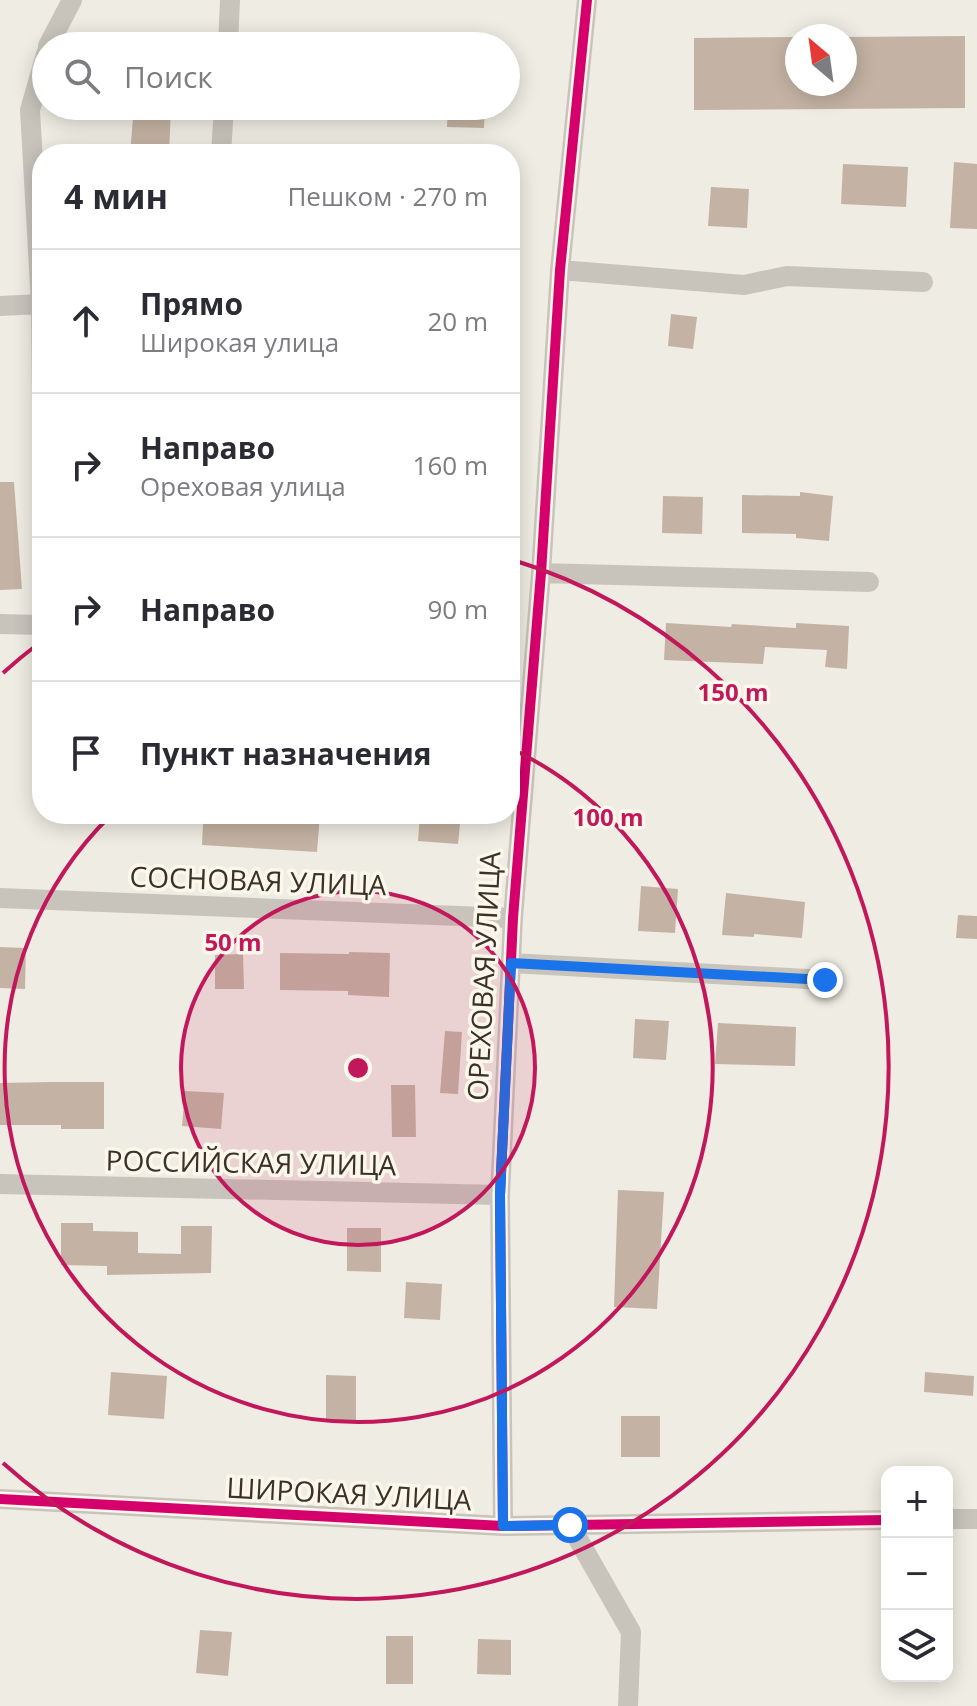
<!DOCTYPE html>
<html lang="ru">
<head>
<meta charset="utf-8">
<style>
  :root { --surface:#fff; --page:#f7f7f7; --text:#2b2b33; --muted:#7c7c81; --line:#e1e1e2 }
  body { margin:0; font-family:"Open Sans",sans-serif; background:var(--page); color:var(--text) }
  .controls { position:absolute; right:24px; bottom:24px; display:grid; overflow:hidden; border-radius:16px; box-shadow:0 4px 20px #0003 }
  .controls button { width:72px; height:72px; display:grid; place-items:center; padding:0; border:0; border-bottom:2px solid var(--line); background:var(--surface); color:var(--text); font:40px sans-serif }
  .compass { position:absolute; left:785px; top:24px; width:72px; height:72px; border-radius:50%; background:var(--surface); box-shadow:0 4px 20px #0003; rotate:331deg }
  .stop { position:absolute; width:24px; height:24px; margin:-18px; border:6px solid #1a73e8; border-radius:50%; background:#fff }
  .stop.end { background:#1a73e8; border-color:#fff; box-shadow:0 2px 8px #0008 }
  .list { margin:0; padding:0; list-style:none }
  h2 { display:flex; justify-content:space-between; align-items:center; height:104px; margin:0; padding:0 32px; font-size:34px }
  h2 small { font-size:26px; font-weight:400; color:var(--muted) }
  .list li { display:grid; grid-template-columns:52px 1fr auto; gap:24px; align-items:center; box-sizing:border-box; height:144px; padding:0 32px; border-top:2px solid var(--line) }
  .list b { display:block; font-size:30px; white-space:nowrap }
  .list p { margin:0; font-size:26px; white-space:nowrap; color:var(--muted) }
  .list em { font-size:26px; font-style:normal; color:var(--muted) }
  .icon { flex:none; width:44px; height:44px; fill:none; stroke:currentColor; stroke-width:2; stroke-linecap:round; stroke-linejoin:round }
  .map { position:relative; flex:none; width:977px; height:1706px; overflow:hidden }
  .search { position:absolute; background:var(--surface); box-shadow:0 4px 20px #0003; left:32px; top:32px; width:488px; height:88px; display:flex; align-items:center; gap:20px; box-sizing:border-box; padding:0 28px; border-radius:44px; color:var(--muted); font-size:30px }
  .panel { position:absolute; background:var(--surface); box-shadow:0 4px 20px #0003; left:32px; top:144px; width:488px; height:680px; border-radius:32px }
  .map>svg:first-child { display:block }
  .building { fill:#c4b3a4 }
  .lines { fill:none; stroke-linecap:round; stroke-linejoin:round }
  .lane { stroke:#c8c4bc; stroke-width:10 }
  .street { stroke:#c8c4bc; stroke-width:20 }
  .cycleway-casing { stroke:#fbf7eb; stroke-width:15 }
  .cycleway { stroke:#d6006c; stroke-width:10 }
  .route { stroke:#1a73e8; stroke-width:10 }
  .ring { fill:none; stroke:#c2185b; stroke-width:4 }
  .labels { text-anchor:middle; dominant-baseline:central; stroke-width:7; stroke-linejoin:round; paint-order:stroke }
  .street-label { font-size:28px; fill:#3a3229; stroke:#fbf7eb }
  .centre { fill:#c2185b; stroke:#fbf7eb; stroke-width:4 }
  .ring-label { font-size:24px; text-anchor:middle; font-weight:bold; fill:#c2185b; stroke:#fbf7eb; stroke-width:7; stroke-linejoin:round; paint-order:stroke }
</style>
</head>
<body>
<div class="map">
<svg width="977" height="1706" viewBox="0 0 977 1706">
  <rect width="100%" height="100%" fill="#efece3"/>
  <path class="building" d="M 965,36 L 965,108 L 694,110 L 694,38 L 797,37 L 797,84 L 845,84 L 845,37 Z
    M 134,106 L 171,106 L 169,154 L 130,154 Z
    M 448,106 L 485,106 L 484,128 L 447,127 Z
    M 954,162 L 977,164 L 977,229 L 950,228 Z
    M 843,164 L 908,167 L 906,207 L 841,204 Z
    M 711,187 L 749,189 L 747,228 L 708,226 Z
    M 671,314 L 697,317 L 693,349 L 668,346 Z
    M 0,482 L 14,482 L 22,589 L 0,590 Z
    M 800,492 L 833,496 L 829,541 L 796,538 L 796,534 L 742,533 L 742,495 L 800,496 Z
    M 663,496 L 703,497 L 702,534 L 662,533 Z
    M 666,623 L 731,627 L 732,624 L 796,628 L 796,623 L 849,626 L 847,669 L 825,667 L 827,650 L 765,647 L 763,664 L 664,660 Z
    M 226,814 L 320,814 L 317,852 L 202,845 L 203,824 Z
    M 420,814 L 461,814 L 458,844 L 418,841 Z
    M 641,886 L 678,889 L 675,933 L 638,931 Z
    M 726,893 L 805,902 L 802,938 L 754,934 L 754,937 L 722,935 Z
    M 958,915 L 977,916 L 977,939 L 956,938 Z
    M 0,947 L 26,948 L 25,989 L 0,988 Z
    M 349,952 L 390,953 L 389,997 L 348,995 L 348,991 L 280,990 L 280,953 L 349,954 Z
    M 243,954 L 244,989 L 215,989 L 215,955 Z
    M 635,1019 L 669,1021 L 666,1060 L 633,1058 Z
    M 718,1023 L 796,1027 L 795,1066 L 715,1064 Z
    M 445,1031 L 462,1032 L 458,1094 L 440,1093 Z
    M 52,1082 L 104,1082 L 104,1129 L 61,1129 L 61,1125 L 0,1125 L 0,1083 Z
    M 391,1085 L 415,1085 L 416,1137 L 392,1137 Z
    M 185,1091 L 224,1093 L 221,1129 L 182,1126 Z
    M 618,1190 L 664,1192 L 657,1309 L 614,1307 Z
    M 61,1223 L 93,1223 L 93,1231 L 138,1232 L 138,1253 L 181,1254 L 181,1226 L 212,1226 L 211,1273 L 107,1275 L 107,1266 L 61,1265 Z
    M 347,1228 L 381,1228 L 381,1272 L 347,1271 Z
    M 406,1282 L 442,1284 L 440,1320 L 404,1318 Z
    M 111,1372 L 167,1376 L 164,1419 L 108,1415 Z
    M 925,1372 L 974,1376 L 973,1396 L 924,1392 Z
    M 326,1375 L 356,1376 L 356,1420 L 326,1420 Z
    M 621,1416 L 660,1416 L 660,1457 L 621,1457 Z
    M 200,1630 L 232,1632 L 228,1676 L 196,1673 Z
    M 386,1636 L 413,1636 L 413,1684 L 386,1684 Z
    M 478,1639 L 511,1640 L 511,1675 L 477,1674 Z"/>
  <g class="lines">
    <path class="lane" d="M 510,708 L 530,709"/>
    <path class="street" d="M 48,46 L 72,0
      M 228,46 L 230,0
      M 221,154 L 224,106
      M 560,270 L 744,285 L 787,276 L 923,282
      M 0,306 L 41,304
      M 42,399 L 41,304 L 30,110 L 46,54
      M 541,573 L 869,582
      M 0,624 L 42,625
      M 0,898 L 513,918
      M 511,963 L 825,980
      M 0,1184 L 500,1195
      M 0,1499 L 503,1526 L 887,1520
      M 947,1519 L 977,1519
      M 570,1525 L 631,1632 L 628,1706
      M 503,1526 L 500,1195 L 513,918 L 541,573 L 560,270 L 587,0"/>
    <defs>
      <path id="cycleway" d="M 0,1499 L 503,1526 L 887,1520
        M 503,1526 L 500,1195 L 513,918 L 541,573 L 560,270 L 587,0"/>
    </defs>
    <use href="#cycleway" class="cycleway-casing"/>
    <use href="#cycleway" class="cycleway"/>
  </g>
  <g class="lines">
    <path class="route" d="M 570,1525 L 503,1526 L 500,1195 L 511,963 L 825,980"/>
  </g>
  <circle cx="358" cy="1068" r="177" fill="#c2185b" fill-opacity=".12"/>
  <g class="ring">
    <circle cx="358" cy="1068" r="177"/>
    <path d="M510 748A354 354 0 1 1 110 816"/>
    <path d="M3 673A531 531 0 0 1 38 644M513 560A531 531 0 1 1 3 1463"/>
  </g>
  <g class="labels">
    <g class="street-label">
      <text transform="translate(258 880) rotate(2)">СОСНОВАЯ УЛИЦА</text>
      <text transform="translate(483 976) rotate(-87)">ОРЕХОВАЯ УЛИЦА</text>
      <text transform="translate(251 1162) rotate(1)">РОССИЙСКАЯ УЛИЦА</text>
      <text transform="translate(349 1493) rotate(3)">ШИРОКАЯ УЛИЦА</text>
    </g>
  </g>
  <circle cx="358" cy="1068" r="12" class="centre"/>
  <g class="ring-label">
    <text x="733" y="701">150 m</text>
    <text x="608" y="826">100 m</text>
    <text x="233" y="951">50 m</text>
  </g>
</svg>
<div class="controls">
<button>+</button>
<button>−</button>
<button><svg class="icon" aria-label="layers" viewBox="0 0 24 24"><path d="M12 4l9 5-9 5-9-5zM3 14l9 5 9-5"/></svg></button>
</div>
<svg class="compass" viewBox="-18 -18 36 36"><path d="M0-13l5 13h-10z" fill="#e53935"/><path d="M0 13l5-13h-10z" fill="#7c7c81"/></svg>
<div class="stop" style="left:570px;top:1525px"></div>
<div class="stop end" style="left:825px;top:980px"></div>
<div class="search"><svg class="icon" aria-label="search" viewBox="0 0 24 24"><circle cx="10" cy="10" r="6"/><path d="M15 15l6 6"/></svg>Поиск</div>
<section class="panel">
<h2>4 мин<small>Пешком · 270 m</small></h2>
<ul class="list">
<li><svg class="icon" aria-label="ahead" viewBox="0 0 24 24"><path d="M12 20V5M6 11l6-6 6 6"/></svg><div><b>Прямо</b><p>Широкая улица</p></div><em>20 m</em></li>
<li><svg class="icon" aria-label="right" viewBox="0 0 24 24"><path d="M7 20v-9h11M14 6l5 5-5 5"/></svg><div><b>Направо</b><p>Ореховая улица</p></div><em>160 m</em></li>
<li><svg class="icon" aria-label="right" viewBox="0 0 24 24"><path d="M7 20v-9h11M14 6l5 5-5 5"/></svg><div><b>Направо</b></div><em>90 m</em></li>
<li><svg class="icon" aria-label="arrive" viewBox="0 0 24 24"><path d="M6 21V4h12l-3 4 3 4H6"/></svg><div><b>Пункт назначения</b></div></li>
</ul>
</section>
</div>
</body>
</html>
